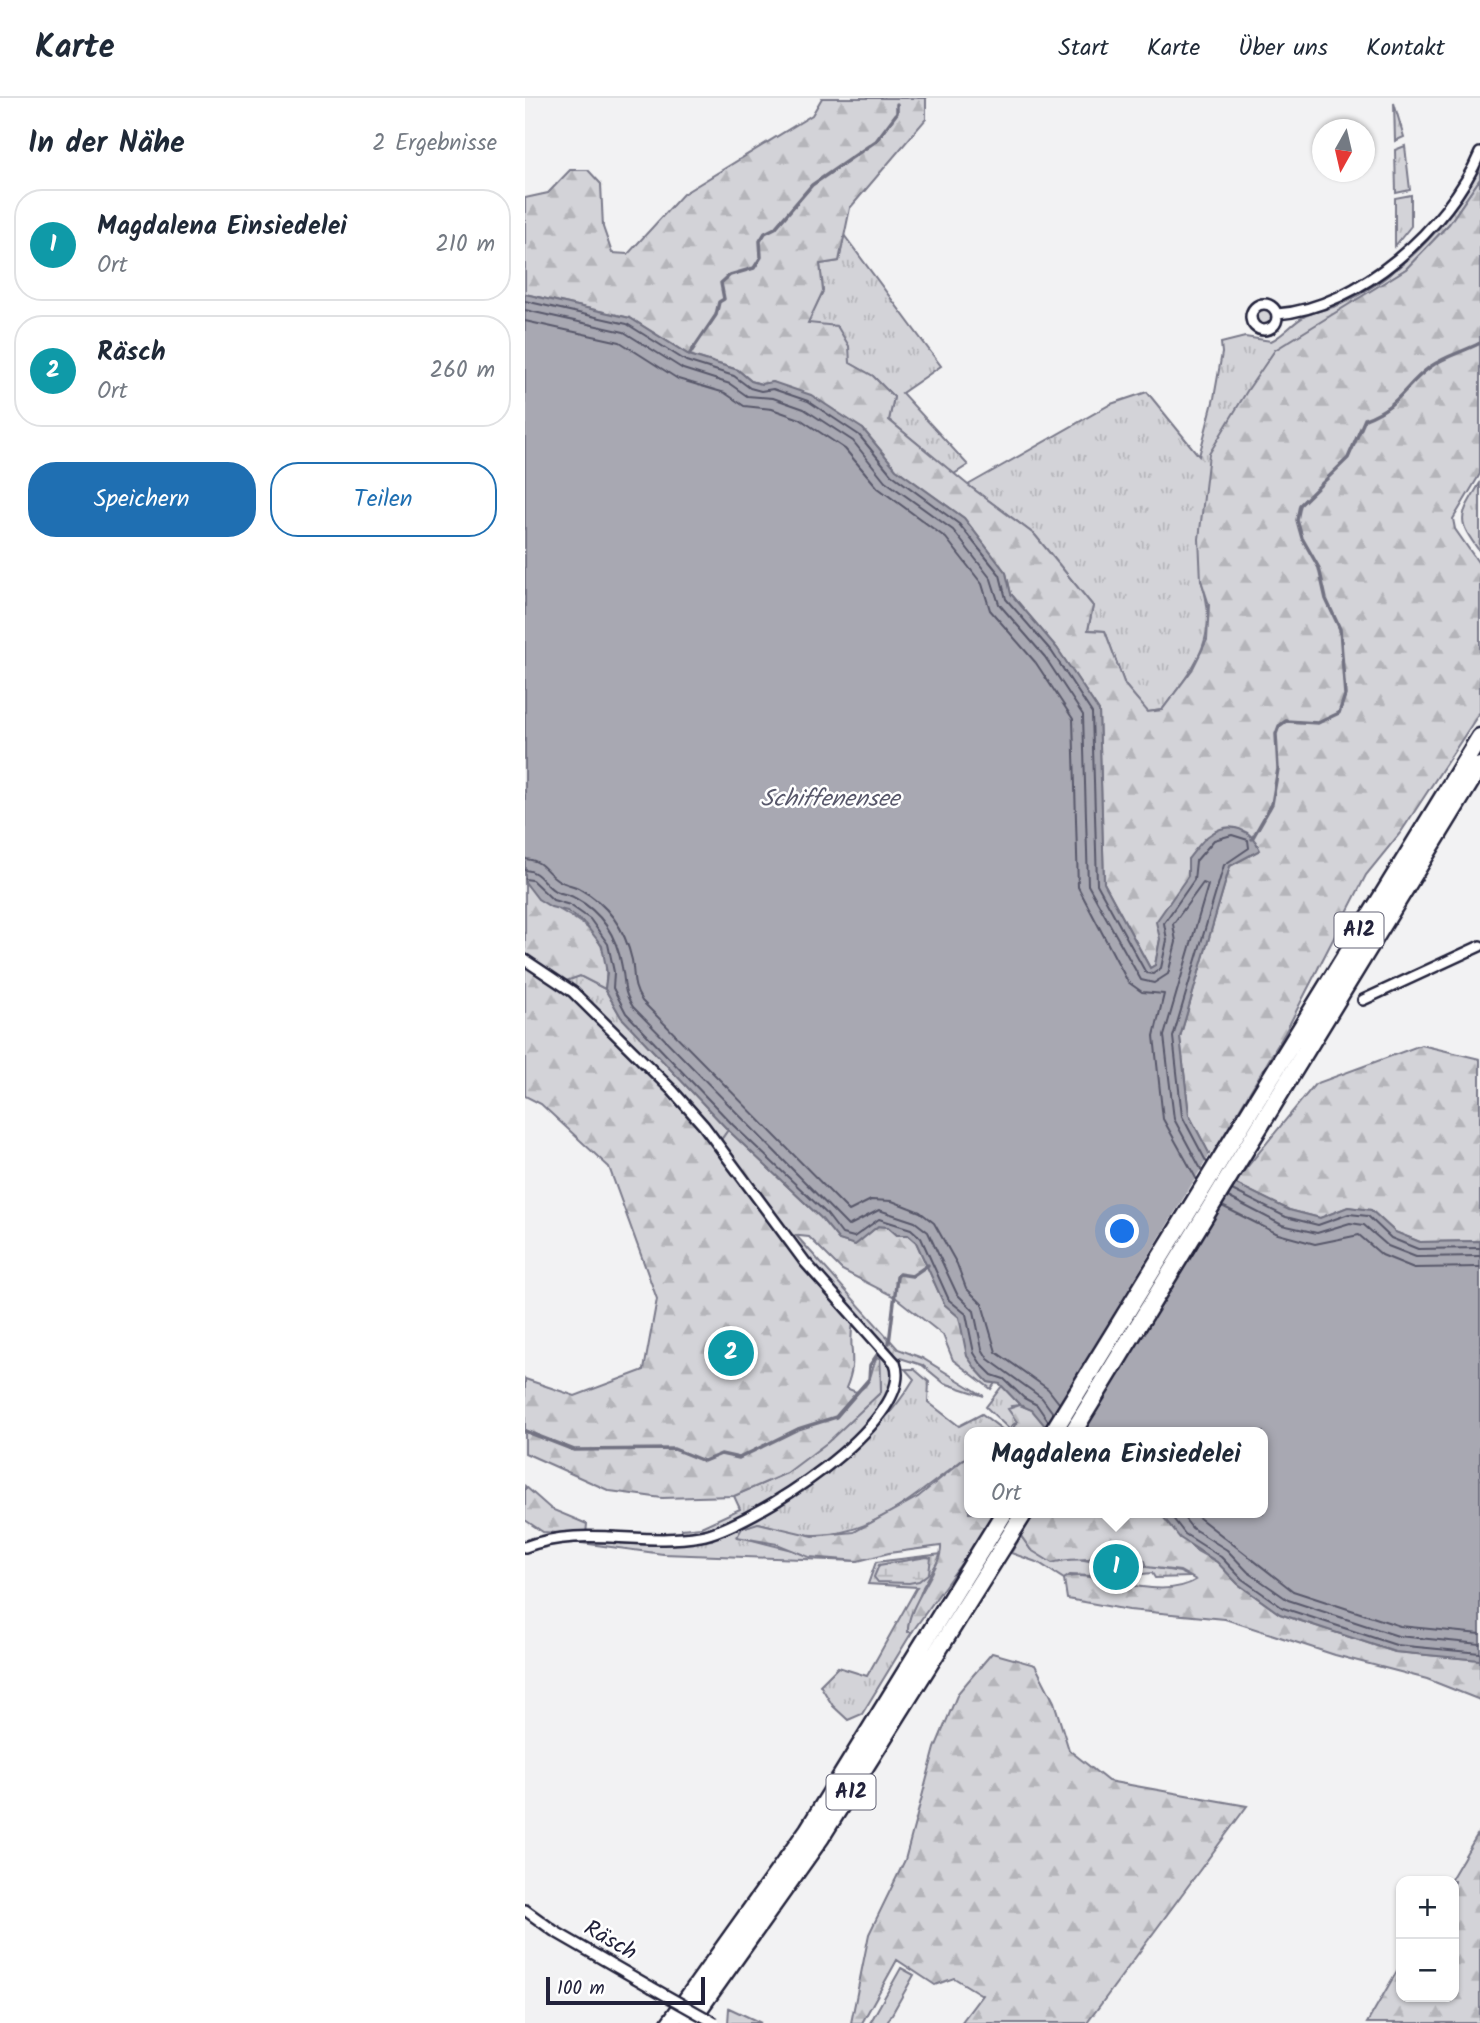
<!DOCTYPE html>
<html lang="de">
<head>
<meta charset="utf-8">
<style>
  :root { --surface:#fff; --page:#f2f2f3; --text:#1f2937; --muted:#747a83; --line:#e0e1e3; --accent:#1f6fb2 }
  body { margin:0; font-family:Kalam,sans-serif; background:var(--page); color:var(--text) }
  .controls { position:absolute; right:21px; bottom:21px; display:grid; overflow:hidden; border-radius:14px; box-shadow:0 2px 5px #0004 }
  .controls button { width:63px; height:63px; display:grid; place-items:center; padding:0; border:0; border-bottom:2px solid var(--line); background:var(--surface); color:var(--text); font:35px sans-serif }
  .compass { position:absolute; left:787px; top:21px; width:63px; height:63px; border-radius:50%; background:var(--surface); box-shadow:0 2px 5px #0004; rotate:188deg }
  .scale { position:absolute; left:21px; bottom:18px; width:159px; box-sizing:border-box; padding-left:7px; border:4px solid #22223b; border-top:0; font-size:19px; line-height:24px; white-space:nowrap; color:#22223b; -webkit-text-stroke:5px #fff; paint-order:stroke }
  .you { position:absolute; left:598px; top:1134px; width:24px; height:24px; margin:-18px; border:5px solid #fff; border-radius:50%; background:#1a73e8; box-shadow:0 0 0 10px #1a73e833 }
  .badge { display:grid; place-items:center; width:46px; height:46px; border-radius:50%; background:var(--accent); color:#fff; font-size:23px; font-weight:700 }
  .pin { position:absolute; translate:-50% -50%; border:4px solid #fff; box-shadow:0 2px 7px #0006 }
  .popup { position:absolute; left:439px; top:1329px; width:304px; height:91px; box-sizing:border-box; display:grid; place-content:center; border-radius:14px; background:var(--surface); filter:drop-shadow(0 2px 5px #0005); font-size:23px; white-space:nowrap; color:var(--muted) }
  .popup b { font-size:26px; color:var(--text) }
  .popup::after { content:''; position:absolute; left:50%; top:100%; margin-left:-14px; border:14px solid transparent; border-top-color:var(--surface) }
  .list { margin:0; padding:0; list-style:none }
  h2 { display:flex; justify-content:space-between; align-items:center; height:91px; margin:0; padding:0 28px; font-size:30px }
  h2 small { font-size:23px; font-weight:400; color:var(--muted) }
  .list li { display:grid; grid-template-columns:46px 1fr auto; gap:21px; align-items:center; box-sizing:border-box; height:112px; margin:0 14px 14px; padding:0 14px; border:2px solid var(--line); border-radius:28px }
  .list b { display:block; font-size:26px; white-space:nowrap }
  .list p { margin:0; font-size:23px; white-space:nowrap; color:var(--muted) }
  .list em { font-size:23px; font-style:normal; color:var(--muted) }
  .actions { display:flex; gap:14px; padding:21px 28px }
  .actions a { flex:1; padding:16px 0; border:2px solid var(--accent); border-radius:28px; text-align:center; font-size:24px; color:var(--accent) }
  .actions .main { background:var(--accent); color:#fff }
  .map { position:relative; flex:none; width:955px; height:1925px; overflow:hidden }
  header { display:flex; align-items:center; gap:42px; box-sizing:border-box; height:98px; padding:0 35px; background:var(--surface); border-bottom:2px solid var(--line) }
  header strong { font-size:33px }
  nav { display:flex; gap:38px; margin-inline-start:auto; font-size:24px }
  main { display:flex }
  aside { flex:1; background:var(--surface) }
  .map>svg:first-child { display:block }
  .grass { fill:url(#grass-tufts); stroke:#7a7a8a; stroke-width:2 }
  .forest { fill:url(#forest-firs); stroke:#7a7a8a; stroke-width:2 }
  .wetland { fill:url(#wetland-marsh); stroke:#7a7a8a; stroke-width:2 }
  .garden { fill:#d3d3d8; stroke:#7a7a8a; stroke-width:2 }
  .water { fill:#a8a8b2; stroke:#727282; stroke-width:2 }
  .pier { fill:#f2f2f3 }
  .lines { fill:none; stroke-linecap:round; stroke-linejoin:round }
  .shore { stroke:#58586b; stroke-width:2 }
  .stream { stroke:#727282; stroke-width:3.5 }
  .street-casing { stroke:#22223b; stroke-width:14 }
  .highway-casing { stroke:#22223b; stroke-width:21 }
  .street { stroke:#fff; stroke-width:9 }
  .highway { stroke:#fff; stroke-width:16 }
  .street-bridge-casing { stroke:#22223b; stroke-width:14; stroke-linecap:butt }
  .street-bridge { stroke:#fff; stroke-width:9 }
  .labels { text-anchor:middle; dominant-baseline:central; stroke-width:5; stroke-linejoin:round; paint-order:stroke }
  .shield { fill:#fff; stroke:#646476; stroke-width:2 }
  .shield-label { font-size:21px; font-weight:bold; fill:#22223b }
  .street-label { font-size:23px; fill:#22223b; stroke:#fff }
  .water-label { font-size:24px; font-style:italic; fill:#58586b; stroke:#fff }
</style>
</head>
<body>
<header>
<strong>Karte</strong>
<nav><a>Start</a><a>Karte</a><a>Über uns</a><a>Kontakt</a></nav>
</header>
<main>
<aside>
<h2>In der Nähe<small>2 Ergebnisse</small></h2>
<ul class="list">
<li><span class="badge" style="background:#0f9aa8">1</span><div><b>Magdalena Einsiedelei</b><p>Ort</p></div><em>210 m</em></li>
<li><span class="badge" style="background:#0f9aa8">2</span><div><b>Räsch</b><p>Ort</p></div><em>260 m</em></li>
</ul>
<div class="actions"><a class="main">Speichern</a><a>Teilen</a></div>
</aside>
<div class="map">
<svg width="955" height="1925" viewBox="0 0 955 1925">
  <defs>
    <pattern id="grass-tufts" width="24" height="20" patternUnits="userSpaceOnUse" patternTransform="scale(1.75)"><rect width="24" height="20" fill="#d3d3d8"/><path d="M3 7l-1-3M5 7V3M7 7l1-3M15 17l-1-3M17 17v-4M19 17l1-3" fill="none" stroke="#b5b5ba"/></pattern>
    <pattern id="forest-firs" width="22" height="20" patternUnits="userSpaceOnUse" patternTransform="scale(1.75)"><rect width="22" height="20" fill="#d3d3d8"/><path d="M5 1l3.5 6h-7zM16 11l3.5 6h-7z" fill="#b5b5ba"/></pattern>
    <pattern id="wetland-marsh" width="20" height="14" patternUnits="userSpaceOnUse" patternTransform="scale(1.75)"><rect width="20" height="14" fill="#d3d3d8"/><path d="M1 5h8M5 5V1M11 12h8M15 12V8" fill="none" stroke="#b5b5ba"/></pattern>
  </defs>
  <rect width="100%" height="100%" fill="#f2f2f3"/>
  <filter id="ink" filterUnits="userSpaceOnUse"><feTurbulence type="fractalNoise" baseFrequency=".0143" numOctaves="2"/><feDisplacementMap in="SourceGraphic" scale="14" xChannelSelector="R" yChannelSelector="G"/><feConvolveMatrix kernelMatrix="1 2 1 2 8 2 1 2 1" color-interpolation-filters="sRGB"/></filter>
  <g filter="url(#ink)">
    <path class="grass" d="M 869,5 L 879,39 L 870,43 Z
      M 880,48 L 885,92 L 871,95 L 870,52 Z
      M 955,69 L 955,81 L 924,126 L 881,171 L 818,211 L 676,482 C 696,539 670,568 637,612 L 622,614 L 600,587 L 580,533 L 563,532 L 568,508 L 510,437 L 443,387 L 586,306 L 622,294 L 674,358 L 689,300 L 697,255 L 696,245 L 720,239 L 746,243 C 759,237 767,225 780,218 C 791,213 804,211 816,206 C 874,179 926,126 955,69 Z
      M 886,97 L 886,128 L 870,148 L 870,100 Z
      M 319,137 L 416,268 L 377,295 L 443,367 L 429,376 L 364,322 L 369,299 L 348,278 L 325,265 L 282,225 L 298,193 L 295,166 L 314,163 Z
      M731 218a8 8 0 1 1 16 0a8 8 0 1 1-16 0Z
      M 955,385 L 955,454 C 931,421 934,420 955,385 Z
      M 55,878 L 80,891 L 96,919 L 203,1032 L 196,1042 L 151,990 L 41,883 Z
      M 269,1135 L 373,1251 L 397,1260 L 459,1298 L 419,1285 L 397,1267 L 372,1259 L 364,1252 L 286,1165 L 265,1137 Z
      M 355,1255 C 362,1262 368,1268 369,1278 C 370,1287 364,1295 359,1303 C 325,1361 224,1427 157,1437 L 157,1431 L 176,1429 L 215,1411 L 209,1398 L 262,1375 L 356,1294 Z
      M 380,1271 L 389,1271 L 404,1284 L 403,1304 L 434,1328 L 457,1316 L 478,1332 L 444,1334 L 444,1357 C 396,1392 354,1436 291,1437 C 272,1438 251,1429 233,1425 L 212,1438 C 253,1449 290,1459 333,1463 L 138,1456 L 34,1442 L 128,1447 L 187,1442 L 194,1435 C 269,1394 344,1356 389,1281 Z
      M 477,1288 L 495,1307 L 486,1308 L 492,1324 L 486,1328 L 486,1333 L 461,1309 Z
      M 496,1438 L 506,1452 L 564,1463 L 583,1457 L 593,1458 L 613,1467 L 655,1474 L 666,1479 L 630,1480 L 627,1475 L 597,1478 L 567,1472 L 568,1478 L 545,1477 L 539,1481 L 514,1465 L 486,1455 Z
      M 417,1456 L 398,1489 L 383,1530 L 383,1534 L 387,1534 L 337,1616 L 323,1622 L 308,1608 L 295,1587 L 313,1569 L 342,1578 L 392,1489 L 343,1486 L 351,1464 Z
      M 204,1910 L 236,1925 L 203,1925 Z"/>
    <path class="forest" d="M 297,0 L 401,0 L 401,21 L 325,110 L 314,163 L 295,166 L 298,193 L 283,225 L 312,228 L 324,248 L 325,265 L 348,278 L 369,299 L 364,322 L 443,387 L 510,437 L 568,508 L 563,532 L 580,533 L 600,587 L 623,614 L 637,612 L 667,572 L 682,542 L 684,507 L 676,482 L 674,441 L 684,356 L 722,293 L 750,252 L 881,171 L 924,126 L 955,81 L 955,376 L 928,421 L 930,431 L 955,467 L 955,614 L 876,734 L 841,777 L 760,935 L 686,1059 L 664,1017 L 655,939 L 705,768 L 734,752 L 663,778 L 635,841 L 630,867 L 625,870 L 579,785 L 574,613 L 532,550 L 486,496 L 481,475 L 439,420 L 371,371 L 338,331 L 248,284 L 236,286 L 226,283 L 213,272 L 164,257 L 105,220 L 0,196 L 0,100 L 23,95 L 45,72 L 63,72 L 76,86 L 78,129 L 87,155 L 103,156 L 158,96 L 287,17 Z
      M 0,784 C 34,825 91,818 80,891 L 55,878 L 41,883 L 0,857 Z
      M 0,867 L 45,895 L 144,994 L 182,1040 L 280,1173 L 328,1225 C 322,1253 334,1259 321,1290 L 331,1294 C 351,1285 343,1270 355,1255 L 356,1294 L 303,1344 L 262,1375 L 209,1398 L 137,1400 L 85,1393 L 0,1355 L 0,1281 L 50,1298 L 119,1272 L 132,1201 L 84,1069 L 16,1006 L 0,998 Z
      M 896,947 L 955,961 L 955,1143 L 895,1144 L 870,1134 L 846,1112 L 823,1109 L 795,1120 L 764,1112 L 709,1085 L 790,986 Z
      M 203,1032 L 296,1120 L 314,1142 L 330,1147 L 353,1128 L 363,1129 L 372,1137 L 383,1137 L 391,1144 L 419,1206 L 434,1219 L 451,1271 L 463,1284 L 470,1285 L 466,1291 L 428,1262 L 418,1237 L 370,1199 L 317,1172 L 284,1139 L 265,1137 L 196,1042 Z
      M 495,1307 L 507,1312 L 527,1334 L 486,1333 L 492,1324 L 483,1311 Z
      M 444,1357 L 444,1415 L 635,1415 L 670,1452 L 692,1464 L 713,1486 L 755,1516 L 870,1554 L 955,1562 L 955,1602 L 902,1581 L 810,1557 L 700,1521 L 604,1512 L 542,1501 L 539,1481 C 558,1467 631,1507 671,1482 L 655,1473 L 622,1469 L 620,1463 L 616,1463 L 613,1467 L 583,1457 C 563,1465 547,1458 527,1465 L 506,1452 L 496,1438 L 468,1421 L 387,1534 L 383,1534 C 381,1508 418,1469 416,1448 L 364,1455 L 333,1463 L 284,1459 L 252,1446 L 212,1439 L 217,1430 L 233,1425 L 288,1438 L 329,1434 L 393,1399 Z
      M 0,1388 L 26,1411 L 62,1426 L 61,1437 L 18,1434 L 0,1422 Z
      M 467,1555 L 510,1567 L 529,1604 L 544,1652 L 583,1683 L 722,1708 L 562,1925 L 436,1925 L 457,1897 L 429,1880 L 410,1887 L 372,1862 L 337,1925 L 326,1925 L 344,1836 L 380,1762 L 410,1650 L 433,1595 Z
      M 955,1732 L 955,1925 L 842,1925 L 876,1866 L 876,1899 L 929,1899 L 929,1783 L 925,1783 Z"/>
    <path class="wetland" d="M 402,1459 L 406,1460 L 404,1475 L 394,1483 L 384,1485 L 353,1484 L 349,1479 L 354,1467 Z"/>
    <path class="garden" d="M 376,1870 L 389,1877 L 362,1925 L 345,1925 Z"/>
    <path class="water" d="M 0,196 L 105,220 L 164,257 L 213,272 L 226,283 L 236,286 L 248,284 L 286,297 L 338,331 L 371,371 L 439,420 L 481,475 L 486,496 L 532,550 L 574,613 L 579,785 L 625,870 L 630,867 L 635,841 L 631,824 L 663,778 L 663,761 C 670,753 677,741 686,736 C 706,722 727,732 735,752 L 705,768 L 655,939 L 664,1017 L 686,1059 L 709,1085 L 764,1112 L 795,1120 L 823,1109 L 846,1112 L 870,1134 L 895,1144 L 955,1143 L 955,1562 L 870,1554 L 755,1516 L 713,1486 L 692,1464 L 655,1440 L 635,1415 L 738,1415 L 738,1334 L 525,1334 L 507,1312 L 495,1307 L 475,1286 L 463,1284 L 451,1271 L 442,1258 L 434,1219 L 419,1206 L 391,1144 L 383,1137 L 372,1137 L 363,1129 L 353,1128 L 330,1147 L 314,1142 L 296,1120 L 203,1032 L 96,919 L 80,891 L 82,875 L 77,848 L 60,826 L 42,813 L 26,809 L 13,801 L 0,784 Z"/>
    <path class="pier" d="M 687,1053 L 713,1083 L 560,1334 L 520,1334 L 518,1332 Z"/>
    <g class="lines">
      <path class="shore" d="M 0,203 L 102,226 L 161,263 L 209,278 L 225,290 L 236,293 L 248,291 L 283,303 L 334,337 L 366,376 L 434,426 L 475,477 L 481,501 L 527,554 L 567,615 L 572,786 L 621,875 L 628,876 L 636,870 L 642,842 L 639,825 L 669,782 L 671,763 L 689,742 L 707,737 L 723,742 L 724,750 L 699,767 L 648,939 L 657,1018 L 682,1065
        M 0,212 L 99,234 L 158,271 L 205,286 L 222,298 L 248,300 L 279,311 L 328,343 L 360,383 L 428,432 L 466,481 L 474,506 L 520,559 L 558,617 L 563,787 L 616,882 L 629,885 L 643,876 L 651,844 L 648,826 L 678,785 L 683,787 L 639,938 L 649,1021 L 677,1073
        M 0,223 L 95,244 L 153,281 L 200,295 L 219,308 L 247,311 L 275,321 L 320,351 L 353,390 L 421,440 L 457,486 L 465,512 L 511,565 L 548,621 L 553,789 L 603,884 L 617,894 L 639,896 L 629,938 L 638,1021 L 672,1082
        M 0,761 C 19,762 21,776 35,783 C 41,787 49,787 55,791 C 84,807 100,831 107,862 C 110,879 107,888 117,903 L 324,1113 L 346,1102 L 367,1103 L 395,1114 L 409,1125 L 432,1166 L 441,1190 L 457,1206 L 471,1254 L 523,1291 L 534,1305
        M 0,772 C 15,773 18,786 30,793 C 36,796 44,796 50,800 C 78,815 92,839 97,869 C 101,888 97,891 108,909 L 323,1128 L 354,1112 L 390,1124 L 403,1134 L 432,1196 L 449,1213 L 457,1251 L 463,1261 L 517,1300 L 528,1315
        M 0,781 L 7,782 L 28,802 L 45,807 L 65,821 L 83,846 L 89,874 L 88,890 L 101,915 L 208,1027 L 301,1115 L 317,1136 L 329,1139 L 354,1121 L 386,1131 L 396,1140 L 424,1202 L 441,1216 L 449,1255 L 456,1266 L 467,1277 L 479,1281 L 499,1300 L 512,1307 L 523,1323
        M 707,1092 L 761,1119 L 793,1127 L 824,1116 L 843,1118 L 866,1140 L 893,1151 L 955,1150
        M 703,1099 L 757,1127 L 792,1135 L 825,1125 L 839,1127 L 863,1148 L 891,1159 L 955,1158
        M 697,1108 L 753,1136 L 790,1146 L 834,1137 L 857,1157 L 889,1170 L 955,1169
        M 644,1415 L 660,1436 L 696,1459 L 717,1481 L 758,1510 L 871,1547 L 955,1555
        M 655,1415 L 667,1430 L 702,1452 L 723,1474 L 763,1502 L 873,1538 L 955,1546
        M 668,1415 L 768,1493 L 875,1528 L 955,1536"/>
      <path class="stream" d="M 164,257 L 191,217 L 194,204 L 199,201 L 196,185 L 205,177 L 229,170 L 236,159 L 235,143 L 240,135 L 250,130 L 287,87 L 351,43 L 372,15 L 372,6
        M 727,741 L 747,706 L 753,671 L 751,636 L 754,628 L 761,623 L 793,625 L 814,615 L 820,597 L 815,531 L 801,501 L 794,470 L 777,440 L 772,422 L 775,407 L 823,360 L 840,321 C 875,308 878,289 905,269 C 920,258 938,254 955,245
        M 364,1245 L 372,1179 L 374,1176 L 387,1178 L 403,1167
        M 0,1333 L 49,1352 L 149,1351 L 179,1363 L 196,1356 L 214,1360 L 273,1331 L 311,1319 L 344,1281 L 345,1267 L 352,1257"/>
      <defs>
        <path id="street" d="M726 219a13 13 0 1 1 26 0a13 13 0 1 1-26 0Z
          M 752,216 C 834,210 924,129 955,55
          M 0,862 L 48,894 L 147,992 L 179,1028 L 280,1164 L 370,1265 C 392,1323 224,1430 175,1438 C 117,1448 55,1427 0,1449
          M 838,902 L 955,848
          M 0,1812 L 29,1833 L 126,1889"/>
        <path id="highway" d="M 528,1334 L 955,639
          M 548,1334 L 955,668
          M 145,1925 L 283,1732 L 479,1415
          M 164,1925 L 296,1739 L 499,1415"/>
      </defs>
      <use href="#street" class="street-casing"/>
      <use href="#highway" class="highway-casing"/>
      <use href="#street" class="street"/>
      <use href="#highway" class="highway"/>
      <defs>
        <path id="street-bridge" d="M 126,1889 L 190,1925"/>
      </defs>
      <use href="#street-bridge" class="street-bridge-casing"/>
      <use href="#street-bridge" class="street-bridge"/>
    </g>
  </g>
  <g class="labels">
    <g class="shield">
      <rect x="809.5" y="814.5" width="49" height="35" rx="5"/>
      <rect x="301.5" y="1676.5" width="49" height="35" rx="5"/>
    </g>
    <g class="shield-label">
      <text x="834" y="832">A12</text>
      <text x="326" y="1694">A12</text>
    </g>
    <g class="street-label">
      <text transform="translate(85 1843) rotate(30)">Räsch</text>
    </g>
    <g class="water-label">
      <text x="305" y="701">Schiffenensee</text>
    </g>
  </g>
</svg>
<div class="controls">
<button>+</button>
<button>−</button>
</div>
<svg class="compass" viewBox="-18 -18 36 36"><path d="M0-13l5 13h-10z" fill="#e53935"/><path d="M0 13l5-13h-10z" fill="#747a83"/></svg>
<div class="scale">100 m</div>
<div class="you"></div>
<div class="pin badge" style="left:591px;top:1469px;background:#0f9aa8">1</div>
<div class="popup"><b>Magdalena Einsiedelei</b>Ort</div>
<div class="pin badge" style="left:206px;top:1255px;background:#0f9aa8">2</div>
</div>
</main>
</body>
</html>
